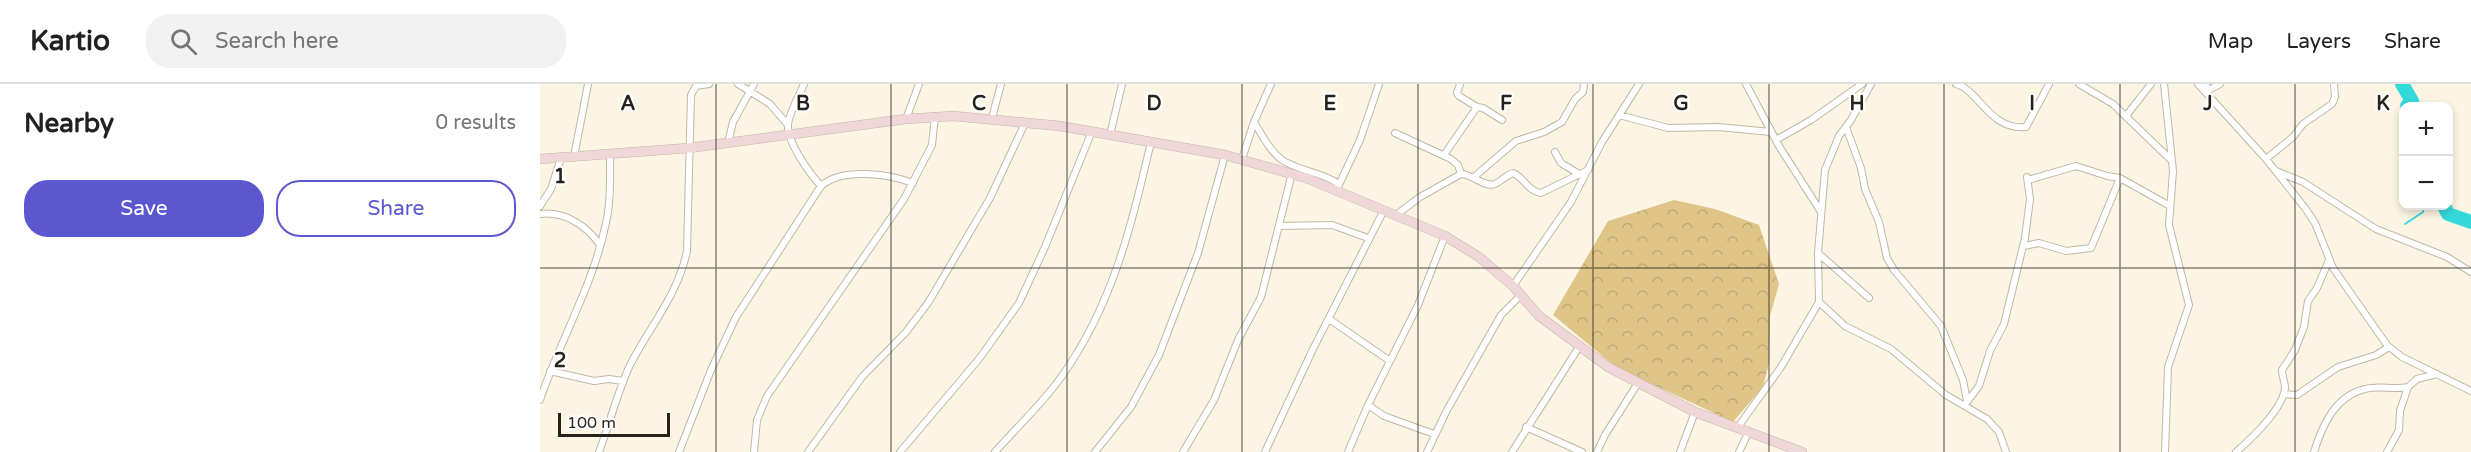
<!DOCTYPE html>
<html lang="en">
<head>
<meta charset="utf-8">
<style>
  :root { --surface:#fff; --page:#f2f2f2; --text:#222; --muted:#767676; --line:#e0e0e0; --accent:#5b57cf }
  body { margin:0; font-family:"Varela Round",sans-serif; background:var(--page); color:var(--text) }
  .controls { position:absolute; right:18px; top:18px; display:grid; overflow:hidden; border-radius:12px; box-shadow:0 3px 9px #0003 }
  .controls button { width:54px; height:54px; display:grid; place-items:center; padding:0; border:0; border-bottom:2px solid var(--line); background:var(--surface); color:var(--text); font:30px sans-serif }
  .scale { position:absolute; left:18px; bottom:15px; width:112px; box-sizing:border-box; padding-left:6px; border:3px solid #25221c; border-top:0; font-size:16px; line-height:21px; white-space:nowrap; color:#25221c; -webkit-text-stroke:4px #fff; paint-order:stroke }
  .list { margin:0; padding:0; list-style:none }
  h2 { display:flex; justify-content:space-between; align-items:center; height:78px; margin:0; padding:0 24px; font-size:26px }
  h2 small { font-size:20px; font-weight:400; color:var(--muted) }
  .actions { display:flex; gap:12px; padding:18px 24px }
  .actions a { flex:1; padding:14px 0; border:2px solid var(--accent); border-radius:24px; text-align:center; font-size:21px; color:var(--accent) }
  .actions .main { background:var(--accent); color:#fff }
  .icon { flex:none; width:33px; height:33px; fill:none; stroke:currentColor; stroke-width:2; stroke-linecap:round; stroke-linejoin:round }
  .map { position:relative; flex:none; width:1931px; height:368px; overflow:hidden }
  header { display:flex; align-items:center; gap:36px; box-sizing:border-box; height:84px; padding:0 30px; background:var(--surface); border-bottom:2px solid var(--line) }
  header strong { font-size:28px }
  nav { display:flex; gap:33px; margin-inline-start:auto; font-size:21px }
  .search { width:420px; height:54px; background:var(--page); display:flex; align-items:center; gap:15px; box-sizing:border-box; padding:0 21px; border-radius:24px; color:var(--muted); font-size:22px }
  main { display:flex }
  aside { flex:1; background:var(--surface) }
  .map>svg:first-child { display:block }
  .forest { fill:url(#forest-crowns) }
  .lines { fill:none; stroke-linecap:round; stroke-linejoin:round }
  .stream { stroke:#34dada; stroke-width:2 }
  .river { stroke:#34dada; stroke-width:14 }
  .street-casing { stroke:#bfb8a6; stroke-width:8 }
  .secondary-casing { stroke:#bfb8a6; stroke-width:10 }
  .street { stroke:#fff; stroke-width:6 }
  .secondary { stroke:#efd7da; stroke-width:9 }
  .grid { fill:none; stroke:#25221c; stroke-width:1.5; stroke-opacity:0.55 }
  .grid-label { font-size:20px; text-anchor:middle; font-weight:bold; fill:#25221c; stroke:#fff; stroke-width:4.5; stroke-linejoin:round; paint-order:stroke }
</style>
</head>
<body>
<header>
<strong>Kartio</strong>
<div class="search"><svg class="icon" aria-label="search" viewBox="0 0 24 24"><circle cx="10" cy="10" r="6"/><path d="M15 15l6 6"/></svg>Search here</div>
<nav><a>Map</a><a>Layers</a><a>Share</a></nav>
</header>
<main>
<aside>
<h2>Nearby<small>0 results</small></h2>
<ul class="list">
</ul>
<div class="actions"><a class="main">Save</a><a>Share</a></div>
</aside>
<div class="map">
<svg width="1931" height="368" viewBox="0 0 1931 368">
  <defs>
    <pattern id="forest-crowns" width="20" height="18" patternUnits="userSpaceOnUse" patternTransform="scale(1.5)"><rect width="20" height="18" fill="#e0c589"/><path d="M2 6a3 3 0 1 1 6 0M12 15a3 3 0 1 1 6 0" fill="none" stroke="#c0a976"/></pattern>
  </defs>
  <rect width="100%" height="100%" fill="#fdf5e3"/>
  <path class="forest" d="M 1134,116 L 1175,125 L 1219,141 L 1239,200 L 1230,232 L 1229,279 L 1223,303 L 1193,338 L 1077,284 L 1013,231 L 1068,137 Z"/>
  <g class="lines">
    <path class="stream" d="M 1865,140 L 1883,128 L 1884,122"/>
    <path class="river" d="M 1862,0 L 1872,17 L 1867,22
      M 1904,122 L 1908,130 L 1931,138"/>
    <defs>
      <path id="street" d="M 198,0 L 230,20 L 248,41
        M 264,0 C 259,12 250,27 248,40 C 246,57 270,90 281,102
        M 920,0 L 917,9 L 919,12 L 937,23
        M 1206,0 L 1239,62 L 1281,128
        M 1331,0 L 1311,36 L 1299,52 L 1285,86 L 1278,169 L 1279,218 L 1305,242 L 1351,265 L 1406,311 L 1447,335 L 1459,348 L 1466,368
        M 1416,0 C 1439,6 1450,47 1486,43 L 1509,0
        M 1539,0 L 1573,20 L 1630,75
        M 1624,0 L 1633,87 L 1629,141 L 1649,221 L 1628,283 L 1625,368
        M 1658,0 L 1726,75 L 1765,124 L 1775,139 L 1793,184 L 1847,261 L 1862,273 L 1931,307
        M 1666,0 L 1667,7 L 1680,0
        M 1079,31 L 1128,44 L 1178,43 L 1231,48
        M 1586,32 L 1611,0
        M 452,34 L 461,0
        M 366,35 L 379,0
        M 714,38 C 722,51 730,67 742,76 C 759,87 782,88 799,100
        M 1306,43 L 1321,84 L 1325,105 L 1339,138 L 1347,174 L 1354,186 L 1401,242 L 1423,296 L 1427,317
        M 855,49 L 911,75 L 918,81 L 921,90
        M 570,51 L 582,0
        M 1236,56 L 1271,36 L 1322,0
        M 188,59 L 193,38 L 214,0
        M 1015,68 L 1021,79 L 1039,90
        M 904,71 L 937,23 L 943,24 L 962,36
        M 34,73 L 48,0
        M 702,75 L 714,38 L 731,0
        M 1726,75 L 1753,53 L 1763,40 L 1792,20 L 1795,13 L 1794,0
        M 1736,87 L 1763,98 L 1836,145 L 1907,173 L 1931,188
        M 934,93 L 976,57 L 1004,48 L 1022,38 L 1035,15 L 1043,8 L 1044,0
        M 1488,96 L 1536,82 L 1567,92 L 1580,94 L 1630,122
        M 797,105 L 820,56 L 839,0
        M 0,122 L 11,105 L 21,74
        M 0,130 C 25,127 47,142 60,161
        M 856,131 L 880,113 L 921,90 C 932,90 945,104 955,100 C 962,97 966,91 973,89 C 985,94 987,107 1001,109 L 1048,86
        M 740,142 L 792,141 L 828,154
        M 1484,162 L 1499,159 L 1526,167 L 1551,164 L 1580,94
        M 1278,169 L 1329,214
        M 973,202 L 1031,118 L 1062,58 L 1099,0
        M 789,235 L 850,277
        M 10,287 L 54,297 L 69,295 L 83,297
        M 1744,310 L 1757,311 L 1798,283 L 1836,271 L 1849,263
        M 0,316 C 20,256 53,202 66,139 C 71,117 70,93 70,70
        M 1426,319 L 1439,302 L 1450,267 L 1464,240 L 1485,154 L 1490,115 L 1487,93
        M 828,321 L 844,332 L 894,350
        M 986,343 L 1042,368
        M 1198,343 L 1241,283 L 1279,218
        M 59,368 C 70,339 77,309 90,281 C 110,242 138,211 147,167 L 151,11 L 156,2 L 169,0
        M 139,368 L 171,286 L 196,233 L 281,102 C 302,83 349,90 373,99
        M 214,368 L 217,336 L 227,312 L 364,115 L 392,61 L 395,32
        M 268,368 L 322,293 L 366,248 L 388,219 L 450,114 L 485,39
        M 360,368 L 439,275 L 479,219 L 505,163 L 552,47
        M 455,368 C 477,343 503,319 522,292 C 573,220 591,143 611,58
        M 555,368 L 591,323 L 619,271 L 658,169 L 685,71
        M 643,368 L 674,316 L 698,256 L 721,213 L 752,89
        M 725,368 L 773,265 L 844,126
        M 808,368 L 828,321 L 878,221 L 905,152
        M 887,368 L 907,326 L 961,231 L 981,211
        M 972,368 L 1039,263
        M 1057,368 L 1065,351 L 1098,299
        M 1140,368 L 1155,328
        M 1199,368 L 1209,347
        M 1696,368 C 1711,355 1743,325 1745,304 C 1745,298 1742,292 1742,286 L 1755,266 L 1764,243 L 1768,217 L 1777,204 L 1789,176
        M 1774,368 C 1782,342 1795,312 1825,305 C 1839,301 1853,306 1868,303
        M 1847,368 L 1859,346 L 1860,327 L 1868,303 L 1877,295 L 1897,290"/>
      <path id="secondary" d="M 0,75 L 149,64 L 366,35 L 413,32 L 520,42 L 685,71 L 766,94 L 905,152 L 939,173 L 973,202 L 999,232 L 1068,283 L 1155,328 L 1262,368"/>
    </defs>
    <use href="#street" class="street-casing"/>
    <use href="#secondary" class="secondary-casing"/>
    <use href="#street" class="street"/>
    <use href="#secondary" class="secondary"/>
  </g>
  <path class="grid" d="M 176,0 L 176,368M 351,0 L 351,368M 527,0 L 527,368M 702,0 L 702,368M 878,0 L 878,368M 1053,0 L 1053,368M 1229,0 L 1229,368M 1404,0 L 1404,368M 1580,0 L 1580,368M 1755,0 L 1755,368M 0,184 L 1931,184"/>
  <g class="grid-label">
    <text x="88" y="26">A</text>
    <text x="263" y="26">B</text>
    <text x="439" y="26">C</text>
    <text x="614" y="26">D</text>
    <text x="790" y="26">E</text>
    <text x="966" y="26">F</text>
    <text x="1141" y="26">G</text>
    <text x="1317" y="26">H</text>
    <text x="1492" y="26">I</text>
    <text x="1668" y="26">J</text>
    <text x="1843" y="26">K</text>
    <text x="20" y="99">1</text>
    <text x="20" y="283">2</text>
  </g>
</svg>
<div class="controls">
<button>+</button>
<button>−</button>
</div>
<div class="scale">100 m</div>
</div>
</main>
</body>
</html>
